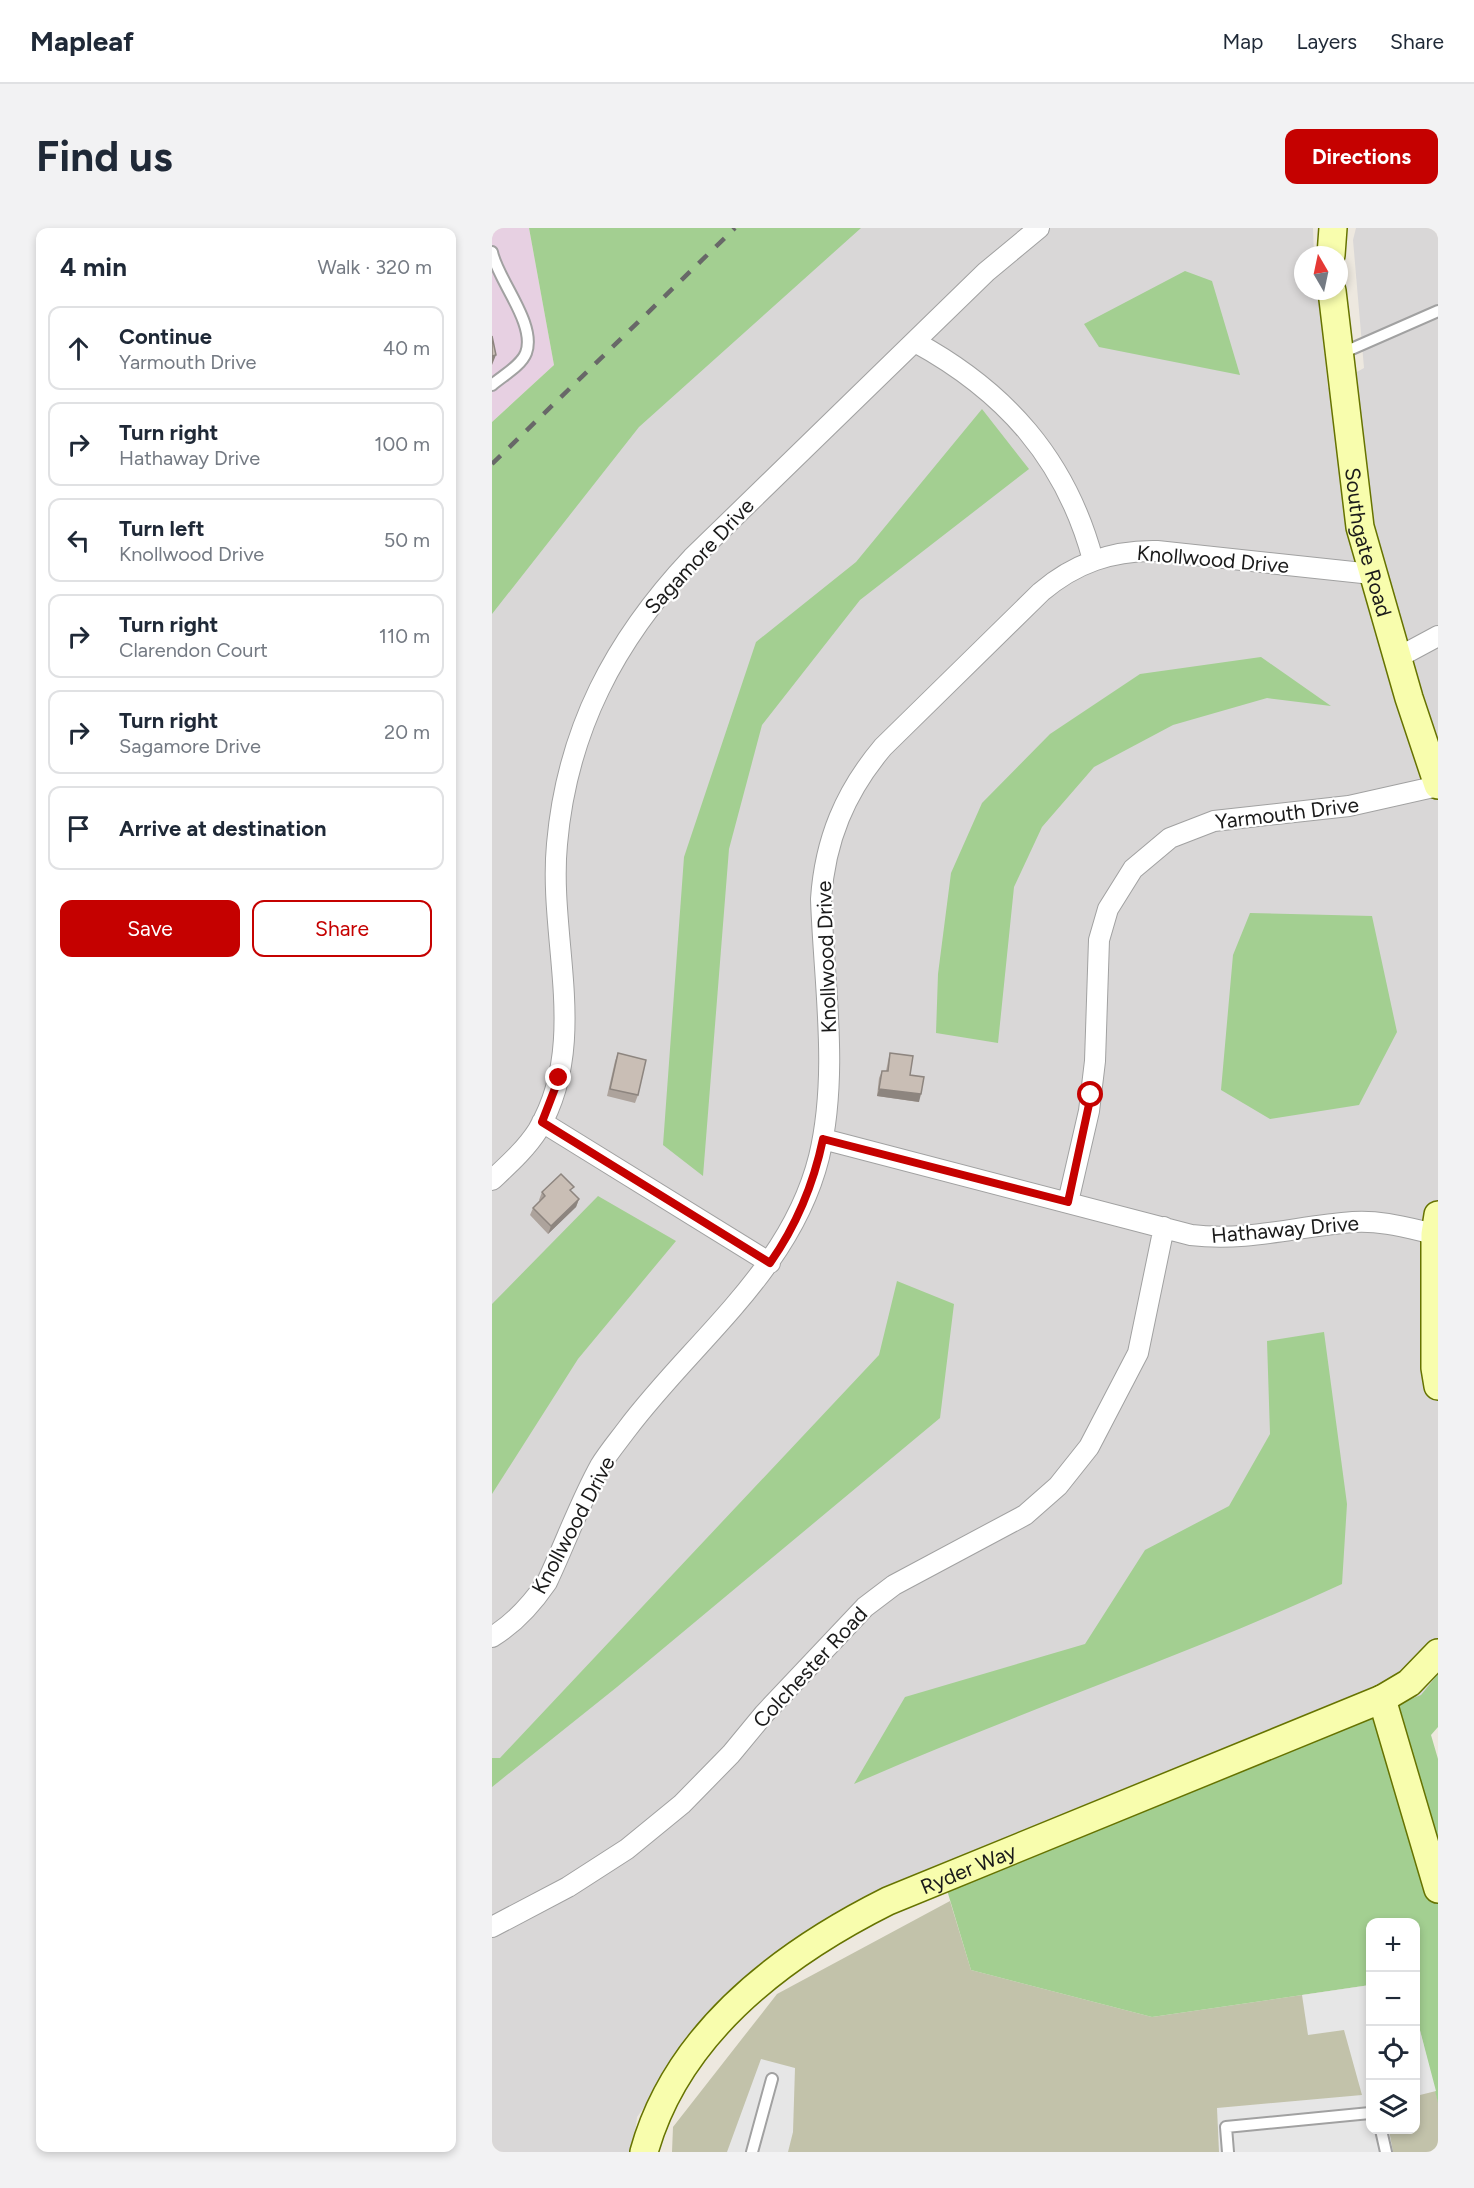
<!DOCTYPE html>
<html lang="en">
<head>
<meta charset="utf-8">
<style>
  :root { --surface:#fff; --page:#f2f2f3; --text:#1f2937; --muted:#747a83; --line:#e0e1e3; --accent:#c50100 }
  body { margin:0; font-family:Figtree,sans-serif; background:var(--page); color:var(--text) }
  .controls { position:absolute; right:18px; bottom:18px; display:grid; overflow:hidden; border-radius:12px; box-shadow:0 3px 9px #0003 }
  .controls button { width:54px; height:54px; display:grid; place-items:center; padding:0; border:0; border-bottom:2px solid var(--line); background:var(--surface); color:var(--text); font:30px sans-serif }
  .compass { position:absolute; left:802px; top:18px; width:54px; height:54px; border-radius:50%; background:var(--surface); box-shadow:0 3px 9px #0003; rotate:351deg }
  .stop { position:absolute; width:18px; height:18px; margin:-14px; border:4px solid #c50100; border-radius:50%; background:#fff }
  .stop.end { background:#c50100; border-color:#fff; box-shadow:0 2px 6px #0008 }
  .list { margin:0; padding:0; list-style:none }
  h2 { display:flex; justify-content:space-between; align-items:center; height:78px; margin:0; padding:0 24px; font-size:26px }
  h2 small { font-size:20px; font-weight:400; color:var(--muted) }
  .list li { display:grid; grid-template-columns:39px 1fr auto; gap:18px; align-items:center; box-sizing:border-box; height:84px; margin:0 12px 12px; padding:0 12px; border:2px solid var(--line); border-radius:12px }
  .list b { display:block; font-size:22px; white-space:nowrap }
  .list p { margin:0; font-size:20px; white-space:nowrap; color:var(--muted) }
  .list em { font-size:20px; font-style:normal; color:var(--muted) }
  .actions { display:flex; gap:12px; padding:18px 24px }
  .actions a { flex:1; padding:14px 0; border:2px solid var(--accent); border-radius:12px; text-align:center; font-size:21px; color:var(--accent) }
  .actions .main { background:var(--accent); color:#fff }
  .icon { flex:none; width:33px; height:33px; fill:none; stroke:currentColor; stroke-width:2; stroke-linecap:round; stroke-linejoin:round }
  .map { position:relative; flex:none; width:946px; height:1924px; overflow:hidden; border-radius:12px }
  header { display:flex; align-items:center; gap:36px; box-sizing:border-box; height:84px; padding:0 30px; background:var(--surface); border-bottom:2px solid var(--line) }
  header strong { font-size:28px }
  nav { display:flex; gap:33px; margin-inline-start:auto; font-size:21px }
  .intro { display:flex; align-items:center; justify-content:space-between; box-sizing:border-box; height:144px; padding:0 36px }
  h1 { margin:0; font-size:42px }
  .button { padding:15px 27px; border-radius:12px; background:var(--accent); color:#fff; font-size:21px; font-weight:700 }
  main { display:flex; gap:36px; padding:0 36px }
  aside { flex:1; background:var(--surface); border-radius:12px; box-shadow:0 3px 9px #0003 }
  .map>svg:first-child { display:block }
  .residential { fill:#d9d7d7 }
  .industrial { fill:#e7d0e2 }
  .construction { fill:#c2c2aa }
  .forest { fill:#a3cf91 }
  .parking { fill:#e6e6e6 }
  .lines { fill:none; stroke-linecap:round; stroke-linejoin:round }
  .lane-casing { stroke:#a1a1a1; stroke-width:14 }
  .street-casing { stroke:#a1a1a1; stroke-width:22 }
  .secondary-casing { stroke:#667300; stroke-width:30 }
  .lane { stroke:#fff; stroke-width:10 }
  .street { stroke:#fff; stroke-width:20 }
  .secondary { stroke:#f8fdad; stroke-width:27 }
  .rail { stroke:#686868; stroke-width:4.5; stroke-dasharray:12 12; stroke-linecap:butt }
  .wall { fill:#ada39c }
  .shaded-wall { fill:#8d857f }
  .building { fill:#c9beb5; stroke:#8d857f; stroke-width:1.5 }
  .route { stroke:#c50100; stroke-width:8 }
  .labels { text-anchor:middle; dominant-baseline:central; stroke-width:4.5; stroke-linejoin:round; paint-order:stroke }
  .street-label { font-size:21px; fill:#1a1a1a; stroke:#fff }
</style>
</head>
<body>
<header>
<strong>Mapleaf</strong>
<nav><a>Map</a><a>Layers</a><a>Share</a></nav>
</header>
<div class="intro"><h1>Find us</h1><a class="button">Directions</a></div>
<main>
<aside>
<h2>4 min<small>Walk · 320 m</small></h2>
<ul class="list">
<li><svg class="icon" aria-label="ahead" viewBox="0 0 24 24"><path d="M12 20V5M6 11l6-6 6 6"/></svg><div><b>Continue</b><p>Yarmouth Drive</p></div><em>40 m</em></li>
<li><svg class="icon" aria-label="right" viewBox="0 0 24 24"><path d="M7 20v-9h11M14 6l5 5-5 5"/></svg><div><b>Turn right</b><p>Hathaway Drive</p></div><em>100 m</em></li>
<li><svg class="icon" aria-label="left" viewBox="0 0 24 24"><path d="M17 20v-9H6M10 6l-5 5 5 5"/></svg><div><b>Turn left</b><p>Knollwood Drive</p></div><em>50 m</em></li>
<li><svg class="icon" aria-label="right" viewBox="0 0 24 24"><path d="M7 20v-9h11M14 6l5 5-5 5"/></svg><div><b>Turn right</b><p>Clarendon Court</p></div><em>110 m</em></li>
<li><svg class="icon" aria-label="right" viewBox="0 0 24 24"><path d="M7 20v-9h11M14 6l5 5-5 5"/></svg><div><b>Turn right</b><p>Sagamore Drive</p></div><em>20 m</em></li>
<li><svg class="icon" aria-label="arrive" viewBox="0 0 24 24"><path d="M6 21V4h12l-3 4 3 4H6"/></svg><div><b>Arrive at destination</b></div></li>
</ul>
<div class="actions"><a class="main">Save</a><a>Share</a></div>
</aside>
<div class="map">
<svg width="946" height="1924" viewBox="0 0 946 1924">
  <rect width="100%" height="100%" fill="#ede8df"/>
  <path class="residential" d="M 333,0 L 821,0 L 822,27 L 811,27 L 811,63 L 826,63 L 836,160 L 872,140 L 861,12 L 864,0 L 946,0 L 946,1446 L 930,1467 L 452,1652 L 240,1759 L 145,1889 L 141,1924 L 0,1924 L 0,315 Z"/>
  <path class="industrial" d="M 0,0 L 37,0 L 62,137 L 0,194 Z"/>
  <path class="construction" d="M 458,1673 L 479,1742 L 660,1789 L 878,1757 L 878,1902 L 924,1902 L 924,1787 L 946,1873 L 946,1924 L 180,1924 L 181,1899 L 285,1766 Z"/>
  <path class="forest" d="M 37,0 L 369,0 L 147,199 L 0,386 L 0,194 L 62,137 Z
    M 693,43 L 720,53 L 748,147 L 607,119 L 592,96 Z
    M 490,181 L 537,241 L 368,372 L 270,497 L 237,621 L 211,948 L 171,917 L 192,629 L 264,414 L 364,334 Z
    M 769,429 L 839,478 L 775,470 L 681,497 L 602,539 L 550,599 L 522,659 L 506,815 L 444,805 L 446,746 L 459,645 L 490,575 L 558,506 L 648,446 Z
    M 758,685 L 880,688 L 905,804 L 867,877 L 778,891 L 729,862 L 741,727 Z
    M 106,968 L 184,1013 L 86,1131 L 0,1266 L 0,1076 Z
    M 405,1053 L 462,1076 L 448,1190 L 125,1459 L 0,1559 L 0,1530 L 8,1530 L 387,1127 Z
    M 832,1104 L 855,1276 L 850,1356 C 690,1430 523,1485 362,1556 L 413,1469 L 593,1416 L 653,1322 L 737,1278 L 778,1206 L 775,1113 Z
    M 946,1446 L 946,1499 L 939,1507 L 946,1531 L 946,1875 L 924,1787 L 924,1694 L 878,1694 L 878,1757 L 660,1789 L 479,1742 L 452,1652 L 929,1467 Z"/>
  <path class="parking" d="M 878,1757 L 878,1902 L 897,1902 L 901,1924 L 727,1924 L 725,1880 L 870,1867 L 852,1802 L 816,1807 L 810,1767 Z
    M 924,1787 L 944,1863 L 924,1868 Z
    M 269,1831 L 303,1840 L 301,1904 L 296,1924 L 235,1924 Z"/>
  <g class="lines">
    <defs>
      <path id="lane" d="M 0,24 C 5,51 45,96 34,125 C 29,138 10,148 0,157
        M 848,126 L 946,83
        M 889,1902 L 894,1924
        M 260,1924 L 280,1851
        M 736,1924 L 734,1899 L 878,1885"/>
      <path id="street" d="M 423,114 C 513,163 574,231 601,332
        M 905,430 L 946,408
        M 50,894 L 278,1035
        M 331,911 L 699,1007 C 756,1014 805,998 861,994 C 889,992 916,1000 943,1006
        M 0,952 C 16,937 34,921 46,902 C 98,814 56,711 65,616 C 75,502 123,412 200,330 L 494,44 L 547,0
        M 576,974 L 597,883 L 603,833 L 607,712 L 616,681 L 641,641 L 678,610 L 722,593 L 857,578 L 946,558
        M 0,1409 C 23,1395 40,1376 55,1354 C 73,1316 88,1274 108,1238 C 116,1225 126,1213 135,1201 C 202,1112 299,1042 327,929 C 347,845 332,757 329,671 C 333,612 353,564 391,519 L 549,364 C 583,335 620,322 665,323 L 880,346
        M 0,1699 L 76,1659 L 135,1621 L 190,1576 L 239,1526 L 272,1486 L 373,1379 L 402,1357 L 533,1287 L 566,1258 L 597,1219 L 646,1125 L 672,999"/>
      <g id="secondary">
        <path d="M 839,27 L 841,0"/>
        <path id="s1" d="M 840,63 L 868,299 L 917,470 L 946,557"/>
        <path d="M 946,987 L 943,1006 L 943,1140 L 946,1158"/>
        <path d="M 890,1471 L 946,1661"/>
        <path id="s2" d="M 152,1924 C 185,1805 290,1726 396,1673 L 890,1471 L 917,1455 L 946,1425"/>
      </g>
    </defs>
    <use href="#lane" class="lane-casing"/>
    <use href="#street" class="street-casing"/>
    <use href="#secondary" class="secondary-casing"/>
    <use href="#lane" class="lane"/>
    <use href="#street" class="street"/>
    <use href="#secondary" class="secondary"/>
    <path class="rail" d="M 0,236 L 243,0"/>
  </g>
  <path class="wall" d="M 126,825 L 146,867 L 143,875 L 115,868 L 123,833 Z
    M 398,825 L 418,847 L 427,874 L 385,868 L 387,850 L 390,843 L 394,843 L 396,833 Z
    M 50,964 L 80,964 L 87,971 L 84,979 L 56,1006 L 38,987 L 41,980 L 48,973 L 47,972 Z"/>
  <path class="shaded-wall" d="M 4,127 L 0,137 L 0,128 Z
    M 387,861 L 429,866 L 427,874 L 385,868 Z
    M 87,971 L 84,979 L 56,1006 L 59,998 Z"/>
  <path class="building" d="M 0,108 L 4,127 L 0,128 Z
    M 126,825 L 154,832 L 146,867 L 118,861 Z
    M 398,825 L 421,828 L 418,847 L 432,849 L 429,866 L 387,861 L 390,843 L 396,843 Z
    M 69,946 L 82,959 L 78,962 L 87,971 L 59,998 L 41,980 L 53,968 L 50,964 Z"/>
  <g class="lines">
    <path class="route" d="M 67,850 L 50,894 L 278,1035 C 304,998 322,954 331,911 L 576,974 L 599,867"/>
  </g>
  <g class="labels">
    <g class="street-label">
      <text stroke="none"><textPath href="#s1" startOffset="254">Southgate Road</textPath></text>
      <text transform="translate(207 328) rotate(-47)">Sagamore Drive</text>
      <text transform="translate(721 331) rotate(5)">Knollwood Drive</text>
      <text transform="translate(795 585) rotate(-7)">Yarmouth Drive</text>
      <text transform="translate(334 729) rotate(-92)">Knollwood Drive</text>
      <text transform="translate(793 1001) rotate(-5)">Hathaway Drive</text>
      <text transform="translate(81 1297) rotate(-62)">Knollwood Drive</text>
      <text transform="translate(318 1439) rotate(-47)">Colchester Road</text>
      <text stroke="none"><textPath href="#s2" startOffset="447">Ryder Way</textPath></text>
    </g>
  </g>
</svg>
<div class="controls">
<button>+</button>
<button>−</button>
<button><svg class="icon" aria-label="locate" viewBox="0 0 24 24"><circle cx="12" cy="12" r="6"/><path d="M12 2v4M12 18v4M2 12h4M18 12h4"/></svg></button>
<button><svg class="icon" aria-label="layers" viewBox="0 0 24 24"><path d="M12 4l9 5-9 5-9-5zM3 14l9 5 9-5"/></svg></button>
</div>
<svg class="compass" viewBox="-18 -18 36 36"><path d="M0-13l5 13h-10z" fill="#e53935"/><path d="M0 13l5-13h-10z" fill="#747a83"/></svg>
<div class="stop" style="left:599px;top:867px"></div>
<div class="stop end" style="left:67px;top:850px"></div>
</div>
</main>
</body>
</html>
